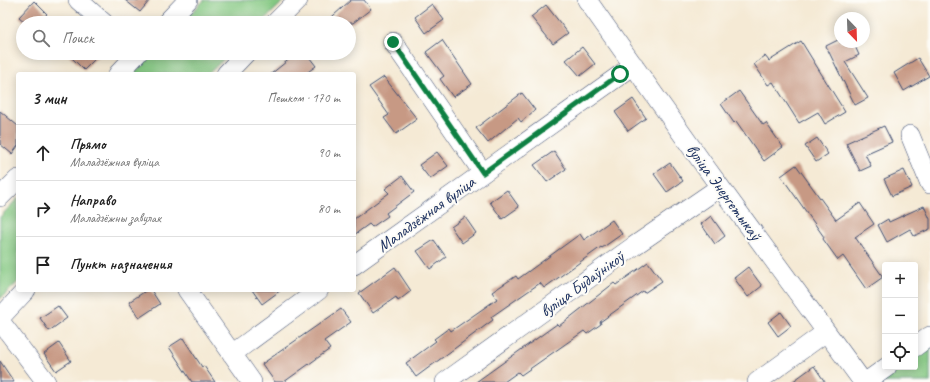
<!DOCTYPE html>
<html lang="ru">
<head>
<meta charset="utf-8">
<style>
  :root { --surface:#fff; --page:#f2f2f2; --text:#222; --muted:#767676; --line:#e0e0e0 }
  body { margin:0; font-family:Caveat,sans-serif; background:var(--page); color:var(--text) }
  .controls { position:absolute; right:12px; bottom:12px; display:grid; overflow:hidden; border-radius:4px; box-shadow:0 2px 10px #0003 }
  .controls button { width:36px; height:36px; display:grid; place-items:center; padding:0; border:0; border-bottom:1px solid var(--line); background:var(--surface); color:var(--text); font:20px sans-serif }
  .compass { position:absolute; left:834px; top:12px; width:36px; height:36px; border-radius:50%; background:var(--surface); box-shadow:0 2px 10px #0003; rotate:157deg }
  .stop { position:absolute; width:12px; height:12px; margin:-9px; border:3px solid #0b8043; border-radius:50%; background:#fff }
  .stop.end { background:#0b8043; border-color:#fff; box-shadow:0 1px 4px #0008 }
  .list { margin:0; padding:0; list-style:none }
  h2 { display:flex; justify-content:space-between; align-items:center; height:52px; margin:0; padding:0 16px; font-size:17px }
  h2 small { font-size:13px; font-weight:400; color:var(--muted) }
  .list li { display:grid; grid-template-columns:26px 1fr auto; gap:12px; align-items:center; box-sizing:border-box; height:56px; padding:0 16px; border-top:1px solid var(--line) }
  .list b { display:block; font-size:15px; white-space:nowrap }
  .list p { margin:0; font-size:13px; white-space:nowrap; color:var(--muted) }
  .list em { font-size:13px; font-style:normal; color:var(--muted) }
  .icon { flex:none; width:22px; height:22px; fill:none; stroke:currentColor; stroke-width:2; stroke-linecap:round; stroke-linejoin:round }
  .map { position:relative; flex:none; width:930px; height:382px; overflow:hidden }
  .search { position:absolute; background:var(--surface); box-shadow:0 2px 10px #0003; left:16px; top:16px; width:340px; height:44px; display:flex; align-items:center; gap:10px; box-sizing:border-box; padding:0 14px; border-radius:22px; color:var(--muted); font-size:15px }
  .panel { position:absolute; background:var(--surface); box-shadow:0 2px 10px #0003; left:16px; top:72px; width:340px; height:220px; border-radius:4px }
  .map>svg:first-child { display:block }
  .green { fill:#83c781; stroke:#4f7b70 }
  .building { fill:#c79984 }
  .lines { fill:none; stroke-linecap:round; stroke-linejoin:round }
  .minor-casing { stroke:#3c4b70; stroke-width:20 }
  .minor { stroke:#fff; stroke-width:19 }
  .route { stroke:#0b8043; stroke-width:5 }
  .labels { text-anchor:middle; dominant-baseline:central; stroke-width:4; stroke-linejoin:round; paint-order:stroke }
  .street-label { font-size:17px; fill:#1b2f5e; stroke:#fdfcf7 }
</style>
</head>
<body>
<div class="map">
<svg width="930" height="382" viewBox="0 0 930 382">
  <rect width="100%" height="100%" fill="#fdfcf7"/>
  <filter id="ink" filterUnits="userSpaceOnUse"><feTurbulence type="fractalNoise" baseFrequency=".025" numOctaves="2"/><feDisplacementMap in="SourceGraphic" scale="8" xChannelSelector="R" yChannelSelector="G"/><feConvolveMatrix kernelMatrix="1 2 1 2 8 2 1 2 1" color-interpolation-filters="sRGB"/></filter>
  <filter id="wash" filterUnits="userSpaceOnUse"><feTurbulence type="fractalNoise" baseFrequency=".012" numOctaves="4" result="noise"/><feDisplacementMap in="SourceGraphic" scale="16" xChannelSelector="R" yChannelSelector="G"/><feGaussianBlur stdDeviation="0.9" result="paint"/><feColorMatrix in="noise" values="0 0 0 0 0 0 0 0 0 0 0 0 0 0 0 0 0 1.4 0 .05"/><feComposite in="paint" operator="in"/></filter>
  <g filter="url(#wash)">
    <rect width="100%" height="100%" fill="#f5ead5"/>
    <path class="green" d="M 204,0 L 285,0 L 261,23 L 182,23 Z
      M 153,53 L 230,53 L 208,74 L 133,74 Z
      M 18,198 L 18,282 L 0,299 L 0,217 Z
      M 930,345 L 930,382 L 884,382 C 886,366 903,367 915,367 L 915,355 Z"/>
    <g id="blocks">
      <path class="building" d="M 125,0 L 150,0 L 140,12 Z
        M 351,0 L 364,0 L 371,9 L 353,23 L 325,23 Z
        M 34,1 L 47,14 L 38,23 L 26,23 L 19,17 Z
        M 432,4 L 444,20 L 426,33 L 415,17 Z
        M 546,5 L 568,33 L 553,44 L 531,17 Z
        M 840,39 L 840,42 L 853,42 L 859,55 L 845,62 L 868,98 L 855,105 L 826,46 Z
        M 442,40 L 472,84 L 453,97 L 440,79 L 444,76 L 426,52 Z
        M 801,41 L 845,112 L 825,124 L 818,112 L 799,123 L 773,82 L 768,85 L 754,64 L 765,56 L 769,61 Z
        M 582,47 L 595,64 L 580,76 L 566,60 Z
        M 67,53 L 101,53 L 84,70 Z
        M 297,53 L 306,53 L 316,66 L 305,74 L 271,74 Z
        M 918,58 L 929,76 L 904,91 L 894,73 Z
        M 384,77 L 417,119 L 396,134 L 384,118 L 389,115 L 369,87 Z
        M 739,91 L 763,125 L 766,123 L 783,147 L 764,161 L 736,121 L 734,123 L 721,104 Z
        M 522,93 L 535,110 L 521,122 L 518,118 L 488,143 L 476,128 Z
        M 633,99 L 646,118 L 628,131 L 615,112 Z
        M 0,111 L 18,126 L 18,146 L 12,154 L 0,144 Z
        M 884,126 L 892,142 L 865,154 L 871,166 L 860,171 L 846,143 Z
        M 817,138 L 828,154 L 816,162 L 805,146 Z
        M 554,151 L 566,169 L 547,182 L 534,165 Z
        M 437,152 L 448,166 L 430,179 L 419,165 Z
        M 670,163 L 683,181 L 667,192 L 654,174 Z
        M 796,165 L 836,220 L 860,203 L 874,224 L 855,237 L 883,277 L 866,289 L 843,256 L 838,260 L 823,239 L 824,237 L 781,176 Z
        M 904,170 L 912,187 L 892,196 L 884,179 Z
        M 402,176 L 414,192 L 386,213 L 388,216 L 372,227 L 369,224 L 354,235 L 354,219 L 389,193 L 385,189 Z
        M 507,190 L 519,207 L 502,219 L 490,202 Z
        M 924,206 L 930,219 L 930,229 L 914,236 L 910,229 L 887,242 L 878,225 L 888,219 L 889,222 Z
        M 711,216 L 725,236 L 715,244 L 701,224 Z
        M 465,217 L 476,233 L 462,243 L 451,227 Z
        M 612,220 L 622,234 L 602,248 L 601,247 L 544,288 L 540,283 L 491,317 L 493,320 L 416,377 L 406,363 L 436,341 L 434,339 L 449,328 L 451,331 L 497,299 L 492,292 L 516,276 L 518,279 L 580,234 L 584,240 Z
        M 434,240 L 446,257 L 430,269 L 417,251 Z
        M 648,262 L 662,281 L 644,293 L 643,291 L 600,322 L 601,324 L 587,334 L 584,331 L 521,375 L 518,372 L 504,382 L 476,382 L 557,324 L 559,326 L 614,283 L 616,285 Z
        M 395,267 L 411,291 L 398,301 L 396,297 L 373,313 L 359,293 Z
        M 748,267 L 762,286 L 748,297 L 734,278 Z
        M 147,290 L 151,290 L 160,304 L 139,318 L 129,302 Z
        M 252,290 L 281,290 L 262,304 Z
        M 58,306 L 67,318 L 49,331 L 40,318 Z
        M 341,309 L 351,322 L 324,341 L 330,349 L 284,382 L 275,382 L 262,364 Z
        M 781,312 L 791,326 L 778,336 L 768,322 Z
        M 183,338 L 202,367 L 204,366 L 215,382 L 192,382 L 169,347 Z
        M 59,343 L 71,361 L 56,371 L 44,354 Z
        M 0,361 L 14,382 L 0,382 Z
        M 814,366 L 825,382 L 792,382 Z"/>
    </g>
  </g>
  <g filter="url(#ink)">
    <use href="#blocks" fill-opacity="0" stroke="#3c4b70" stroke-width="1"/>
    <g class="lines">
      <defs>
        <path id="minor" d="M 78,0 L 104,23
          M 587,0 L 704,165 L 863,382
          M 166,23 L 188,0
          M 275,23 L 298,0
          M 393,42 L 483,173
          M 118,74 L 138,53
          M 226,74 L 246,53
          M 910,135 L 930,184
          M 0,197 L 18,179
          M 354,265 L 634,65
          M 187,290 L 252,382
          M 0,318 L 26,290
          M 0,321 L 46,382
          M 915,347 L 930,336
          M 232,354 L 319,290
          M 445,382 L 634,246 L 720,187
          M 757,382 L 826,332
          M 866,382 L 887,367"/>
      </defs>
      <use href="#minor" class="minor-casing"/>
      <use href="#minor" class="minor"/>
    </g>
  </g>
  <g class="lines" filter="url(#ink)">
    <path class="route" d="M 393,42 L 483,173 L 620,74"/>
  </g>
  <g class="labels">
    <g class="street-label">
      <text transform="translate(724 192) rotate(54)">вуліца Энергетыкаў</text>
      <text transform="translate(426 214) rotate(-36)">Маладзёжная вуліца</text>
      <text transform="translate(582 284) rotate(-36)">вуліца Будаўнікоў</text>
    </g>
  </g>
</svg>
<div class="controls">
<button>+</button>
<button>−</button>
<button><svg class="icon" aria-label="locate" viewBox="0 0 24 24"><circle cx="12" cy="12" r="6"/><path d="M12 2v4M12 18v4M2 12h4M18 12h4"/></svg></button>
</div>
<svg class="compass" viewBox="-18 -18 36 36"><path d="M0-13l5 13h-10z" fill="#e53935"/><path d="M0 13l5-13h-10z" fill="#767676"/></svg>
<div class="stop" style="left:620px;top:74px"></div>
<div class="stop end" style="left:393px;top:42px"></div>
<div class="search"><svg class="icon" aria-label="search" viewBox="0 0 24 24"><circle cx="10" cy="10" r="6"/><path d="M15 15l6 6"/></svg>Поиск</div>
<section class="panel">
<h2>3 мин<small>Пешком · 170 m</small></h2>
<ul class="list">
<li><svg class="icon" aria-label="ahead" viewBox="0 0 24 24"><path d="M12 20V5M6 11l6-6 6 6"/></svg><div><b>Прямо</b><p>Маладзёжная вуліца</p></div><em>90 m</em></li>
<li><svg class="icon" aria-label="right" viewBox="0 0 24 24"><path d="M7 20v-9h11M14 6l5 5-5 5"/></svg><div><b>Направо</b><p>Маладзёжны завулак</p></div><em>80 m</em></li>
<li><svg class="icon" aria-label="arrive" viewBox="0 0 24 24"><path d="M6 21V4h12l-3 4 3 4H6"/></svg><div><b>Пункт назначения</b></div></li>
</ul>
</section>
</div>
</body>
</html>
